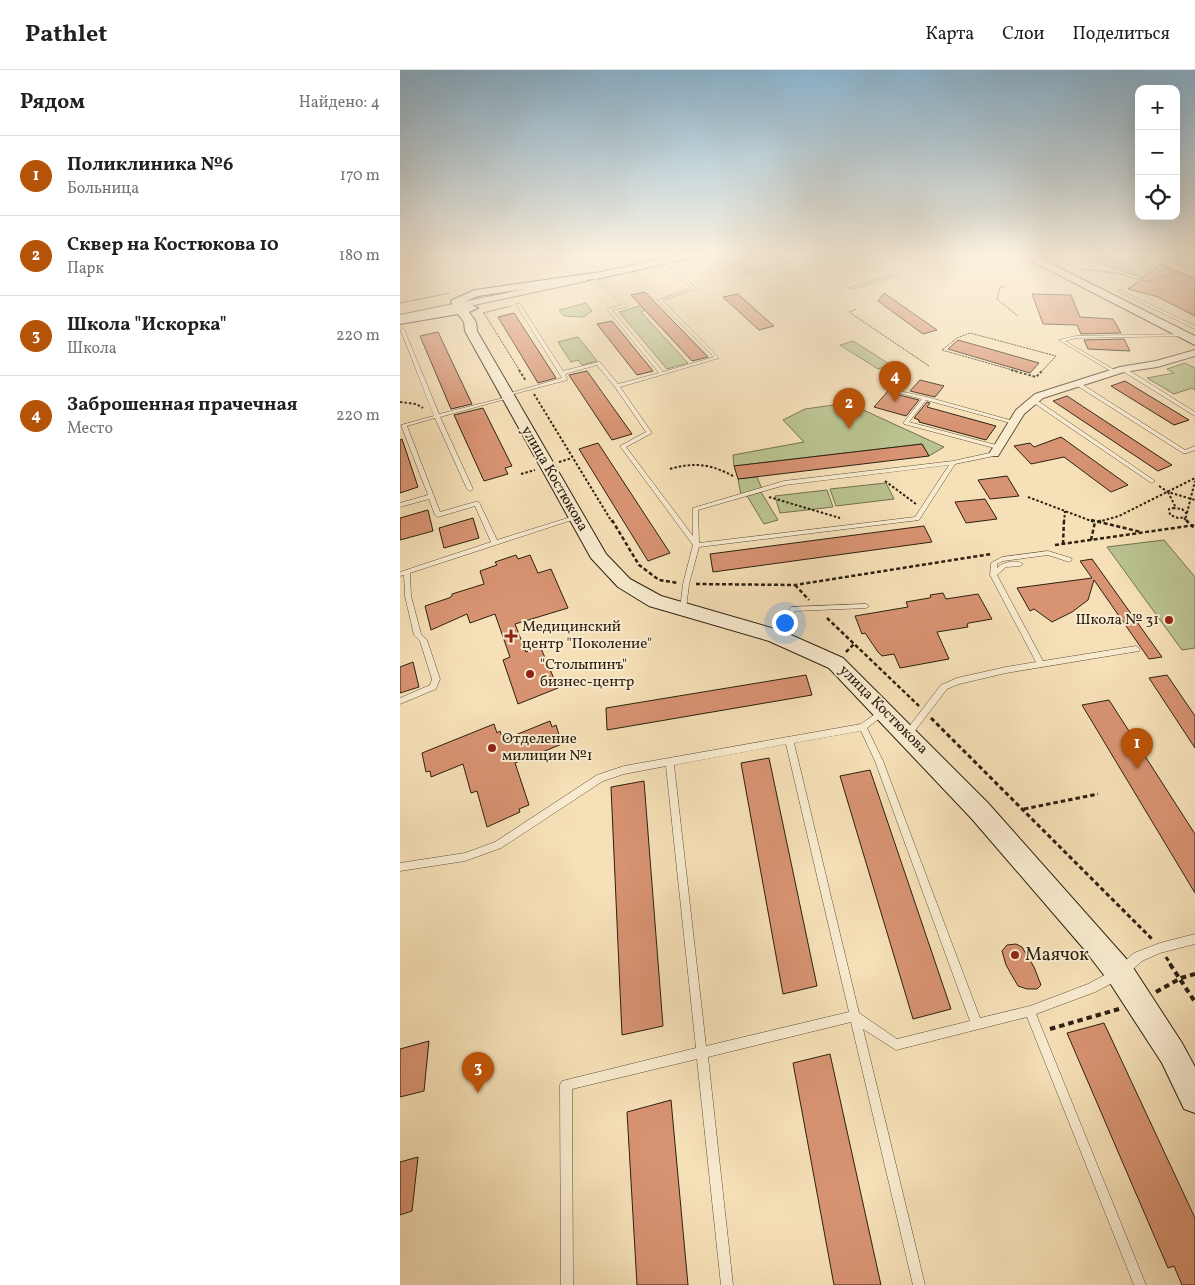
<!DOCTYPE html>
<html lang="ru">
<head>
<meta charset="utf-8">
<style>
  :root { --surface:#fff; --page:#f2f2f2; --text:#202124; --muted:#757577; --line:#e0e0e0; --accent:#b45309 }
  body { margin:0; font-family:Vollkorn,serif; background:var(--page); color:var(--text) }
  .controls { position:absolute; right:15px; top:15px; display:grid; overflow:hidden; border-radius:10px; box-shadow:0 5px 20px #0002 }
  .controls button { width:45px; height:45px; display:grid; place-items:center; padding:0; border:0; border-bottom:1px solid var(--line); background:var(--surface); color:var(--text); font:25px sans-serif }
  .you { position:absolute; left:384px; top:552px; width:18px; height:18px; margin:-12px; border:4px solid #fff; border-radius:50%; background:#1a73e8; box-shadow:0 0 0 8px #1a73e833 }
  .badge { display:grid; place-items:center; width:32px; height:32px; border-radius:50%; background:var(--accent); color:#fff; font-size:16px; font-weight:700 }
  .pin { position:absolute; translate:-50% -41px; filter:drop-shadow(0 1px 2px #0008) }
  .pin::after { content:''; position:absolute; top:26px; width:18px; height:15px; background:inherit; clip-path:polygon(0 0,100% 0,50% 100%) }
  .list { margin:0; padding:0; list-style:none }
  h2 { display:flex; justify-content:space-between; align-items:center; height:65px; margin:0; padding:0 20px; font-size:21px }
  h2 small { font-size:16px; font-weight:400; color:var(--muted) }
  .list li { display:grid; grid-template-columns:32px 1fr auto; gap:15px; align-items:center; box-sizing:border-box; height:80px; padding:0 20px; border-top:1px solid var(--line) }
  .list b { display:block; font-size:19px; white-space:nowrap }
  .list p { margin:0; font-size:16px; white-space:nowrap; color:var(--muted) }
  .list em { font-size:16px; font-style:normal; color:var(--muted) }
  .icon { flex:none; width:28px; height:28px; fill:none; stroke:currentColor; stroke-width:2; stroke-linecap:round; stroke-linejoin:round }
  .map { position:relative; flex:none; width:795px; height:1215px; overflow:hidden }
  header { display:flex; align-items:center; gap:30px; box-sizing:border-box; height:70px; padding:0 25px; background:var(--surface); border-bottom:1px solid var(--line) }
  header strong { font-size:24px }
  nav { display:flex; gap:28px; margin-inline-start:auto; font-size:18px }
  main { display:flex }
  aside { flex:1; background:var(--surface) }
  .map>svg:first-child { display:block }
  .green { fill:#bac390; stroke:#727250 }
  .building { fill:#d89372; stroke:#2b2011 }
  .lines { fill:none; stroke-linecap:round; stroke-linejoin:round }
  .lane-casing { stroke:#5e503a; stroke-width:1 }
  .street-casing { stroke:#5e503a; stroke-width:2 }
  .secondary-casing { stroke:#2b2011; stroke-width:2 }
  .path-far4 { stroke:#2b2011; stroke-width:1; stroke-dasharray:2 1; stroke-linecap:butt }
  .path-far3 { stroke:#2b2011; stroke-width:2; stroke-dasharray:2.5 2; stroke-linecap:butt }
  .path-far2 { stroke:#2b2011; stroke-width:2.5; stroke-dasharray:4 2.5; stroke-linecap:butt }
  .path-far1 { stroke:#2b2011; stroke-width:3; stroke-dasharray:4.5 3; stroke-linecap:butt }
  .path { stroke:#2b2011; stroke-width:4; stroke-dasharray:5.5 4; stroke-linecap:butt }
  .lane { fill:#f9ebd0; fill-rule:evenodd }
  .street { fill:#f9ebd0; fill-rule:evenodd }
  .secondary { fill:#f9ebd0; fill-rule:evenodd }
  .poi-dot { fill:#8f2418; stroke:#f9ebd0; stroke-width:2 }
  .labels { text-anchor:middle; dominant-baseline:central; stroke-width:4; stroke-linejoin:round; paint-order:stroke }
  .street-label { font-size:15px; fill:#2b2011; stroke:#f9ebd0 }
  .poi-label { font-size:15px; fill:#2b2011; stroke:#f9ebd0; text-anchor:start }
  .near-poi-label { font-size:18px; fill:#2b2011; stroke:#f9ebd0; text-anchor:start }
</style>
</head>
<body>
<header>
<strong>Pathlet</strong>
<nav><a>Карта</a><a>Слои</a><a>Поделиться</a></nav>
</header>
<main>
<aside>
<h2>Рядом<small>Найдено: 4</small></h2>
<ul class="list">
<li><span class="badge">1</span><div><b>Поликлиника №6</b><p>Больница</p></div><em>170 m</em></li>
<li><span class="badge">2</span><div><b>Сквер на Костюкова 10</b><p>Парк</p></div><em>180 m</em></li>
<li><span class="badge">3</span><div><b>Школа &quot;Искорка&quot;</b><p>Школа</p></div><em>220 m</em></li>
<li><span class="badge">4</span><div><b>Заброшенная прачечная</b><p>Место</p></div><em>220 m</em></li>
</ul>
</aside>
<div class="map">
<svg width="795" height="1215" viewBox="0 0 795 1215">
  <rect width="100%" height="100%" fill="#f6e0b7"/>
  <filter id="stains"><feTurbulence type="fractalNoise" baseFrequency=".004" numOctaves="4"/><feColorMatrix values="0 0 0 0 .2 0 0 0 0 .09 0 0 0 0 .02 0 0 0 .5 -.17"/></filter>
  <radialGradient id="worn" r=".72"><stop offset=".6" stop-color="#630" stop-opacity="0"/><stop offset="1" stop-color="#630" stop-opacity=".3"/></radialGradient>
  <path class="green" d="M 681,183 L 727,183 L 768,203 L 746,209 L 699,193 Z
    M 186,233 L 192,241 L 183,247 L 164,246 L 159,240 Z
    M 243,235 L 248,239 L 241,242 L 288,293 L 267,299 L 219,242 Z
    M 178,267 L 197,291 L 182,295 L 178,290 L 171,292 L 158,272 Z
    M 453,271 L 491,295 L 478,299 L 440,275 Z
    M 785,293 L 795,298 L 795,320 L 792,318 L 774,324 L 747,308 L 774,303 L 767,299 Z
    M 448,333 L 544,377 L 529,386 L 522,374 L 334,396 L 333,385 L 404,372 L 383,350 L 405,339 Z
    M 357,407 L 362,419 L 341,425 L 338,409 Z
    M 486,413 L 494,429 L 436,436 L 430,419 Z
    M 427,420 L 433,437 L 380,443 L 375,426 Z
    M 361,422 L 378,450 L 364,454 L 347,426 Z
    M 764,470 L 795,507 L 795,578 L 782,580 L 707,477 Z"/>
  <path class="building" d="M 761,194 L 795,209 L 795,246 L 758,227 L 728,219 Z
    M 245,222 L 308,287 L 292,291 L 231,225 Z
    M 484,223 L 537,260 L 523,264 L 478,231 Z
    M 338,224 L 359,243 L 374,256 L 359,260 L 323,227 Z
    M 632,224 L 671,225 L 680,247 L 713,249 L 721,263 L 681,264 L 677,255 L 643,254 Z
    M 114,243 L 156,308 L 138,313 L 98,247 Z
    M 212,251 L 253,301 L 237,305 L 197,254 Z
    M 38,262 L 54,296 L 72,334 L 51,339 L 20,266 Z
    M 724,269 L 730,281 L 688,279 L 684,270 Z
    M 558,270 L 625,289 L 639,293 L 630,303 L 548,279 Z
    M 187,301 L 232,364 L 212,370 L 169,305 Z
    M 520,310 L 544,316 L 535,327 L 510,321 Z
    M 725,311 L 789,350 L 774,355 L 711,316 Z
    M 489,320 L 499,325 L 519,330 L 506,346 L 474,337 Z
    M 667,326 L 772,395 L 758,401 L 653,331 Z
    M 527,332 L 530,333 L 527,337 L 596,356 L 586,370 L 519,352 L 519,350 L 514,348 Z
    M 83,338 L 112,396 L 105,398 L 108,404 L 84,411 L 54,345 Z
    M 661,367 L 728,415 L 711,422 L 664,387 L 631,394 L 614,376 L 630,373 L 634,377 Z
    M 2,369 L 18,417 L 0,423 L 0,370 Z
    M 198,373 L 270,483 L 248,491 L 179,379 Z
    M 522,374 L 529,386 L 338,409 L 334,396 Z
    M 607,406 L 619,426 L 590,429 L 578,410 Z
    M 585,429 L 597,449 L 566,453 L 555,432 Z
    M 28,440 L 33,461 L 0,470 L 0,448 Z
    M 73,448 L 79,468 L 44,478 L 39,458 Z
    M 524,456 L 532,472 L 313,502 L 310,484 Z
    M 116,485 L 118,489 L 130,485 L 138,503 L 151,499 L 168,538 L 115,554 L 126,582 L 140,576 L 158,618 L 118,634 L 103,590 L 110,587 L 95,544 L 70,553 L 67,544 L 31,560 L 25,536 L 49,528 L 52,526 L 52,524 L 84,514 L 80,501 L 97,495 L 95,492 Z
    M 692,489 L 762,587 L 749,589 L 694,510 L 688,530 L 672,542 L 652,552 L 634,539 L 630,541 L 617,518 L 692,508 L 680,491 Z
    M 543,523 L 546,529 L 578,524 L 592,549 L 569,553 L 567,554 L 568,557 L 537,562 L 549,589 L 500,598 L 494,584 L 482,586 L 478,582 L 465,563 L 462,564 L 455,546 L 508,537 L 506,532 L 529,528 L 531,527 L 530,525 Z
    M 13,592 L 19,617 L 0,623 L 0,597 Z
    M 406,605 L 412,625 L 207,660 L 206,638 Z
    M 767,605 L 795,646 L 795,678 L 749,608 Z
    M 709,630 L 795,764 L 795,823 L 682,635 Z
    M 150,651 L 152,657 L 156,655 L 162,674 L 115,693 L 129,735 L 119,739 L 120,742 L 87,757 L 77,721 L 71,723 L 63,694 L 31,707 L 30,701 L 26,702 L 22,683 L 94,654 L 97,663 L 100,661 L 103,670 Z
    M 369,688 L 417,916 L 383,924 L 341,693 Z
    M 470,700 L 551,939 L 513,949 L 440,706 Z
    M 244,711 L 263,956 L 222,965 L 211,717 Z
    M 616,874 L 622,877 L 634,897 L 641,915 L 637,919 L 627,919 L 618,916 L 606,895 L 602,881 L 607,875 Z
    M 704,953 L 795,1148 L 795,1215 L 782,1215 L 774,1196 L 768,1198 L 667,963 Z
    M 29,971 L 24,1021 L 0,1027 L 0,979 Z
    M 430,984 L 481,1215 L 434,1215 L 393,993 Z
    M 271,1030 L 288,1215 L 237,1215 L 227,1042 Z
    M 18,1087 L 12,1141 L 0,1145 L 0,1092 Z"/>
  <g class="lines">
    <defs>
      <path id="lane" d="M 365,183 L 370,183 L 391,203 L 391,205 L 389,205 L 379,196 L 345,204 L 345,202 L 377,194 Z
        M 755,183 L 761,183 L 795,199 L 795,201 Z
        M 267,191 L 269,191 L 297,219 L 262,230 L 319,288 L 220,317 L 252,363 L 226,377 L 293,466 L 293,438 L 384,411 L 553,391 L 594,382 L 597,384 L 594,386 L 555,394 L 519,450 L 299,477 L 289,514 L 286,539 L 285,541 L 281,541 L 280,539 L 283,514 L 293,475 L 220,376 L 246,362 L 215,317 L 197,295 L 165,304 L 167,309 L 167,310 L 106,326 L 104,325 L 162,308 L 116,234 L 118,233 L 120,234 L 163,301 L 198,292 L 200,292 L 218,314 L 259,303 L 207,239 L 222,235 L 205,218 L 194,210 L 194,208 L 195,208 L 207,216 L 226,235 L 226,237 L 212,240 L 263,302 L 314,287 L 257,230 L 292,219 L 267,193 ZM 549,395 L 515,447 L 299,473 L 298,440 L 385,415 Z
        M 496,204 L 499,205 L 453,219 L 450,218 Z
        M 720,220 L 795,256 L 795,259 L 719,222 L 718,221 Z
        M 0,258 L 4,259 L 39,344 L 107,327 L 109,328 L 40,347 L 73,419 L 72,420 L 70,421 L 67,419 L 35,348 L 7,356 L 40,442 L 75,432 L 79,432 L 97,470 L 174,446 L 178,446 L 179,447 L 178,448 L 10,503 L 11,526 L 21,564 L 27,570 L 40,609 L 36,619 L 0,634 L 0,628 L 30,615 L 32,609 L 20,571 L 14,565 L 5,526 L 4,505 L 0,506 L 0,502 L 91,472 L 75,436 L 38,447 L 35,445 L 29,429 L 0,437 L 0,433 L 28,425 L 1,355 L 34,346 Z
        M 783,264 L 785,264 L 785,266 L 676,268 L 665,271 L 716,301 L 716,303 L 714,303 L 659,270 L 676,266 Z
        M 721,298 L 725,298 L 795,342 L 795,346 L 721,300 Z
        M 676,313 L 680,313 L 785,380 L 795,376 L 795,380 L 787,383 L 783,383 L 676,315 Z
        M 499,321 L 527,327 L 617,352 L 614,354 L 526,330 L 509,352 L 600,376 L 601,377 L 598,379 L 504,354 L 504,352 L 522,329 L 499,323 Z
        M 631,329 L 635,329 L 755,411 L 752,413 L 750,412 L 631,331 Z
        M 648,481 L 671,488 L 672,490 L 669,492 L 648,485 L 603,491 L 597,494 L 597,498 C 603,492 616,489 623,494 L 620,496 L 606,497 L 597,505 L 643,591 L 736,576 L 740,579 L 739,581 L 606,603 L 559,614 L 547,619 L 511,666 L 508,667 L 505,666 L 504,664 L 505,662 L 541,615 L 557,608 L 606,597 L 636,592 L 590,505 L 591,493 L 602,487 Z
        M 466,534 L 469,536 L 466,538 L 395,541 L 378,568 L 372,568 L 371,566 L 391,537 Z
        M 482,639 L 485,640 L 486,642 L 485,644 L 467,658 L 483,691 L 580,948 L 630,936 L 688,914 L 716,899 L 734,883 L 760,873 L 795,864 L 795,874 L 760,883 L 742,891 L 724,907 L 695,922 L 636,944 L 746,1215 L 734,1215 L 627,947 L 496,980 L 463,959 L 525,1215 L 513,1215 L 451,952 L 308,987 L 333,1215 L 321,1215 L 297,989 L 172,1019 L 173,1215 L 161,1215 L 160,1015 L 162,1011 L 296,978 L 266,696 L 224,704 L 203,711 L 101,778 L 65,791 L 0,801 L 0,793 L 65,783 L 95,772 L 197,705 L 224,696 L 461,654 ZM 461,661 L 475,691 L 570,951 L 497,969 L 459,943 L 394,673 ZM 386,674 L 449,942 L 306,976 L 274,695 Z"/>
      <path id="street" d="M 134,183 L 147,183 L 130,188 L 130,184 Z
        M 183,207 L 187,209 L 186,211 L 0,251 L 0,245 Z
        M 795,280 L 795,286 L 757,297 L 724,302 L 643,328 L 624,344 L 598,386 L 590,386 L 589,384 L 616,340 L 635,324 L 720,297 L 756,291 Z"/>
      <path id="secondary" d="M 292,183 L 314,183 L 201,208 L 78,226 L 62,233 L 64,236 L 72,235 L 78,238 L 69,242 L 76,252 L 77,261 L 206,484 L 230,509 L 261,526 L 382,561 L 443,588 L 588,733 L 730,893 L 782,973 L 795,997 L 795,1043 L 784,1039 L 762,993 L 710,913 L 684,879 L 572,749 L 429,598 L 369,571 L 249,536 L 218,517 L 191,488 L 65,261 L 64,252 L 58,244 L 0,254 L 0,248 L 54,238 L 51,232 L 52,230 L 75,220 L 201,202 Z
        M 616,183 L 630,183 L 795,266 L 795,275 Z"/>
    </defs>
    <use href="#lane" class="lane-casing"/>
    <use href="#street" class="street-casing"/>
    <use href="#secondary" class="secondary-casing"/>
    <path class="path-far4" d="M 320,186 L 333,183
      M 680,199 L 717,203 L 747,212 L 779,202
      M 604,216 L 600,218 L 597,229 L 618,246
      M 0,233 L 50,223
      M 456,239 L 449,242 L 529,296
      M 83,243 L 111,236
      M 84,243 L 120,301
      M 616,301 L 542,280 L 557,268 L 570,263 L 656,286 L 642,301"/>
    <path class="path-far3" d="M 119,300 L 126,311
      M 611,300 L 636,307 L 643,300
      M 134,324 L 212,452
      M 0,332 L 16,334 L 23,338
      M 159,392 L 172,388
      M 270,399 C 294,392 311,394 333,406
      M 121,404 L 135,400
      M 485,411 L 516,434
      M 759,416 L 768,422 L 795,430
      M 768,422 L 776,438
      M 369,427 L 440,448
      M 628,427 L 694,452
      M 773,438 L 782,439 L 787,444 L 786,447 L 778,448 L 770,445 L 769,439 Z
      M 787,443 L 795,411
      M 784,448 L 788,452
      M 664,452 L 665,441
      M 698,452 L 719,446 L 795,408"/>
    <path class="path-far2" d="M 212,450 L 239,495 L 259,510 L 278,513
      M 691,450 L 741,462
      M 786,450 L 795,459
      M 697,452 L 703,450
      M 691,470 L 695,452
      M 663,474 L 664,450
      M 655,475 L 795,455
      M 296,514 L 395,515 L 591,484
      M 395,515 L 409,530
      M 427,548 L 519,636
      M 446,582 L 454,574"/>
    <path class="path-far1" d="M 531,648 L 752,869
      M 624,739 L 698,724
      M 766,887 L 771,895"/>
    <path class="path" d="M 770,894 L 795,932
      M 756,922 L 781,908 L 795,904
      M 650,959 L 719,939"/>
    <use href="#lane" class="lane"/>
    <use href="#street" class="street"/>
    <use href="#secondary" class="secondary"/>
  </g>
  <linearGradient id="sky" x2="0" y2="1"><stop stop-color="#8bb7d5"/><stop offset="0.52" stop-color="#fbf1df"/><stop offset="1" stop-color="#fbf1df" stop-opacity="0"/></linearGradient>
  <rect width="795" height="354" fill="url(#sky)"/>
  <g class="poi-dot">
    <circle cx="769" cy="550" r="5"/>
    <path d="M108.5 558.5h5v5h5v5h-5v5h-5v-5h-5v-5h5z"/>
    <circle cx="130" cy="604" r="5"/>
    <circle cx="92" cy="678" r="5"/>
    <circle cx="615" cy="885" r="5"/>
  </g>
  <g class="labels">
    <g class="street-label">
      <text transform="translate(154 409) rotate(60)">улица Костюкова</text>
      <text transform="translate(483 640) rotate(45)">улица Костюкова</text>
    </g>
    <g class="poi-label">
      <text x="759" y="550" text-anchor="end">Школа № 31</text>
      <text x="122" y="557">Медицинский<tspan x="122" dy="17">центр "Поколение"</tspan></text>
      <text x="140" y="595">"Столыпинъ"<tspan x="140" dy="17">бизнес-центр</tspan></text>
      <text x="102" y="669">Отделение<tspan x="102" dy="17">милиции №1</tspan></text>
    </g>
    <g class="near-poi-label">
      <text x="625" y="885">Маячок</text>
    </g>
  </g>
  <rect width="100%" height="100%" filter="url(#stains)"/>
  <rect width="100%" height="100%" fill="url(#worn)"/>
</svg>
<div class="controls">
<button>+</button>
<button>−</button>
<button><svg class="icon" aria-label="locate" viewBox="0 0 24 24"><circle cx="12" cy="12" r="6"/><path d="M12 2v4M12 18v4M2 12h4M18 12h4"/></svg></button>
</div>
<div class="you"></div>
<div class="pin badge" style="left:737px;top:699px">1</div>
<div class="pin badge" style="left:449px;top:359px">2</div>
<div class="pin badge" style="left:78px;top:1023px">3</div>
<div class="pin badge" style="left:495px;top:332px">4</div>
</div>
</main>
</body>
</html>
